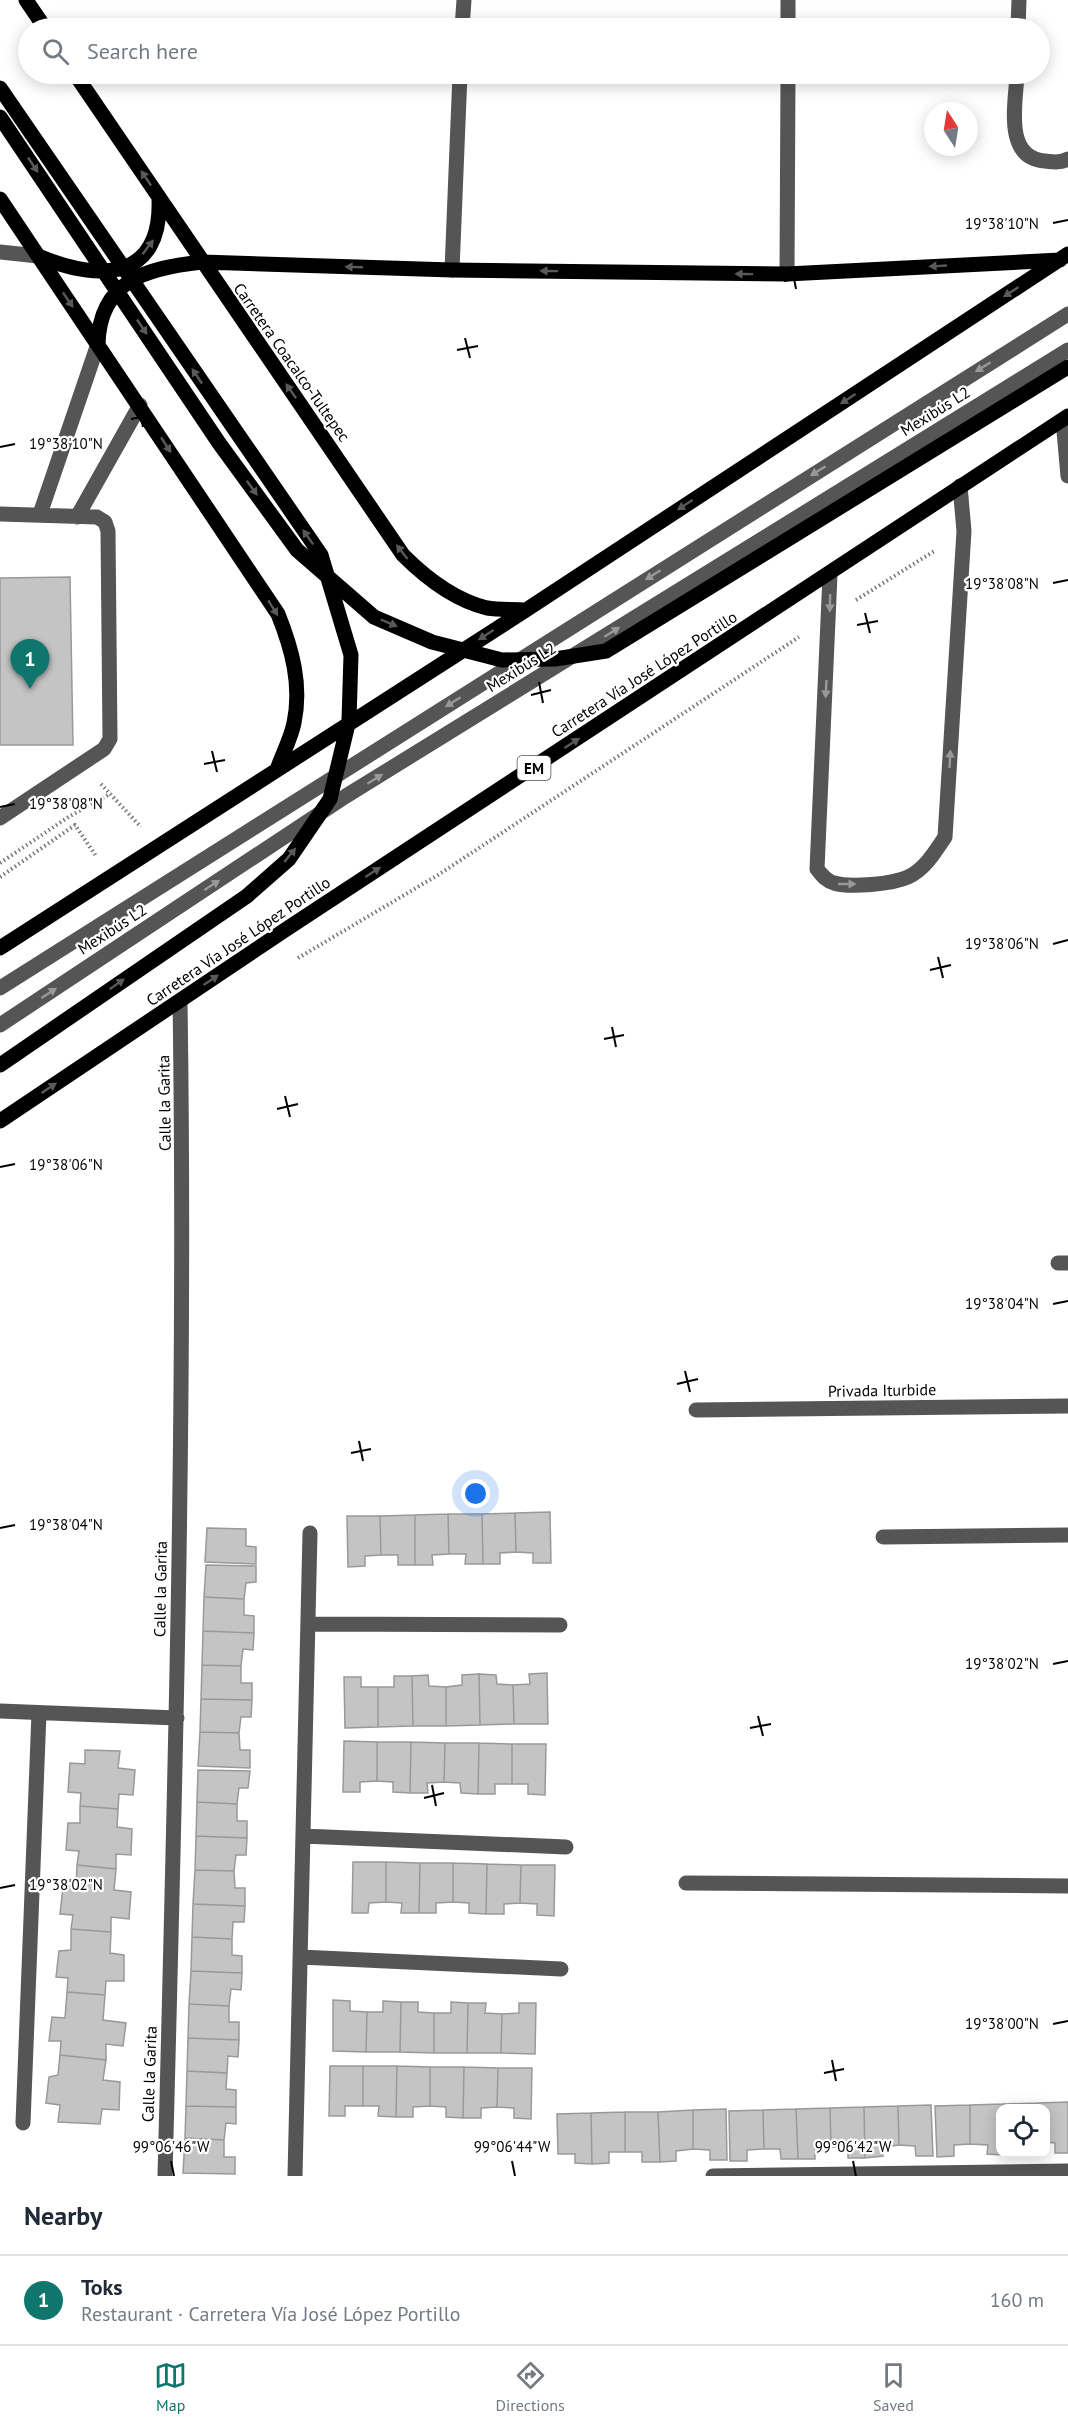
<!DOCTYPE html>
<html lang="en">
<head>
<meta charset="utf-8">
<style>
  :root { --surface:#fff; --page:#f2f2f3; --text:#1f2937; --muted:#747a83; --line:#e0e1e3; --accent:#0f766e }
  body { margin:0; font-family:"PT Sans",sans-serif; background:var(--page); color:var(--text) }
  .controls { position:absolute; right:18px; bottom:18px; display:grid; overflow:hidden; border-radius:12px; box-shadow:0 3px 15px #0003 }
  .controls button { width:54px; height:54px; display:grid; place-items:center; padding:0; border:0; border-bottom:2px solid var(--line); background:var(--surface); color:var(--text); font:30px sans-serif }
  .compass { position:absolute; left:924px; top:102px; width:54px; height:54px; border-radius:50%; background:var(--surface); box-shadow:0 3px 15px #0003; rotate:348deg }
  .you { position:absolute; left:476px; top:1494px; width:21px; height:21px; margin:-15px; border:4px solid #fff; border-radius:50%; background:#1a73e8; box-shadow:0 0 0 9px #1a73e833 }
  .badge { display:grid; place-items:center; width:39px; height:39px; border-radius:50%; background:var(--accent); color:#fff; font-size:20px; font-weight:700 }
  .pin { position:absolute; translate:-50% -50px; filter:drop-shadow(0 2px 3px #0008) }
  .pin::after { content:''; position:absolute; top:32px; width:21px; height:18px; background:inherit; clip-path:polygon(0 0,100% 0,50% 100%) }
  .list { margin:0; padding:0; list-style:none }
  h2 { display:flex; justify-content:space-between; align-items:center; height:78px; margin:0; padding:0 24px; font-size:26px }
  h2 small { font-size:20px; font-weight:400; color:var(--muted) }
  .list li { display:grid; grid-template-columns:39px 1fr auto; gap:18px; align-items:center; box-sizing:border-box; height:90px; padding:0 24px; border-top:2px solid var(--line) }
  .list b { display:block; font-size:22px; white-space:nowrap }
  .list p { margin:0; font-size:20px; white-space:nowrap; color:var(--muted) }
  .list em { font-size:20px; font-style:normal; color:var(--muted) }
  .icon { flex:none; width:33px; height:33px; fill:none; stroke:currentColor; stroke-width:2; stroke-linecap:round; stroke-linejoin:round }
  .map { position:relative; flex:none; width:1068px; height:2176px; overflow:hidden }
  .search { position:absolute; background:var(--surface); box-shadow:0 3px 15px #0003; left:18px; right:18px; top:18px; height:66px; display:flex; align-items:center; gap:15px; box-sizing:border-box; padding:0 21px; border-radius:33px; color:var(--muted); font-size:22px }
  .sheet { height:168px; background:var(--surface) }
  nav { display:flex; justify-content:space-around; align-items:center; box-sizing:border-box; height:84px; border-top:2px solid var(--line); background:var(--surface); font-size:16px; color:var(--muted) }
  nav a { display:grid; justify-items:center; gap:3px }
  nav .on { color:var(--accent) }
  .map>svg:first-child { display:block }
  .building { fill:#c4c4c4; stroke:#999; stroke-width:1.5 }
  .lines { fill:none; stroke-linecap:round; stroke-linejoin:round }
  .path { stroke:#777; stroke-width:4; stroke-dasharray:1.5 3; stroke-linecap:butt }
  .minor { stroke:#555; stroke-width:15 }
  .major { stroke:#000; stroke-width:15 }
  .oneway { fill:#595959 }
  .oneway2 { fill:#999 }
  .ticks { fill:none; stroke:#000; stroke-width:2 }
  .labels { text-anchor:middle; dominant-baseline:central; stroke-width:4.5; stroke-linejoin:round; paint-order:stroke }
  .shield { fill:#fff; stroke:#4c4c4c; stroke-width:1.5 }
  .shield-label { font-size:15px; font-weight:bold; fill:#000 }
  .street-label { font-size:16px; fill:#000; stroke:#fff }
  .ticks-label { font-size:15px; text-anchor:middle; fill:#000; stroke:#fff; stroke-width:4.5; stroke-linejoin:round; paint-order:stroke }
</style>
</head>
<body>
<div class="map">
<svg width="1068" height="2176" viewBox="0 0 1068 2176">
  <rect width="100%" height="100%" fill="#fff"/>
  <path class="building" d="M 70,577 L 73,745 L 0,745 L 0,578 Z
    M 550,1512 L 551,1563 L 533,1563 L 533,1553 L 516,1552 L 515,1513 Z
    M 515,1513 L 516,1552 L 500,1553 L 500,1564 L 483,1564 L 482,1514 Z
    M 448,1514 L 449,1554 L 432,1555 L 433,1565 L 415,1565 L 415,1515 Z
    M 448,1514 L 482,1514 L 483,1564 L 465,1564 L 466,1554 L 449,1554 Z
    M 415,1515 L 415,1565 L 398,1565 L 398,1555 L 381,1555 L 380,1516 Z
    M 347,1516 L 380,1516 L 381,1555 L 365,1556 L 365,1566 L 348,1567 Z
    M 207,1528 L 246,1529 L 246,1546 L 256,1547 L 256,1564 L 205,1562 Z
    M 206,1565 L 256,1566 L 256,1582 L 246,1583 L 244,1599 L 204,1597 Z
    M 204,1597 L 244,1599 L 244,1615 L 254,1616 L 254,1633 L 203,1631 Z
    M 203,1631 L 254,1633 L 253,1650 L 243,1649 L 241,1666 L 202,1665 Z
    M 202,1665 L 241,1666 L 241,1683 L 252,1683 L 252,1700 L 201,1699 Z
    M 547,1673 L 548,1724 L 514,1724 L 513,1685 L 530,1684 L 529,1674 Z
    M 479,1674 L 480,1725 L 446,1726 L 446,1687 L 462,1685 L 462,1675 Z
    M 479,1674 L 496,1675 L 497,1684 L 513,1685 L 514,1724 L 480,1725 Z
    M 428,1675 L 429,1686 L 446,1687 L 446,1726 L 413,1726 L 412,1676 Z
    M 394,1676 L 412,1676 L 413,1726 L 378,1727 L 378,1687 L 394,1687 Z
    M 344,1677 L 361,1677 L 361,1687 L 378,1687 L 378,1727 L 345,1728 Z
    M 201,1699 L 252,1700 L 251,1717 L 241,1717 L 239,1733 L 200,1732 Z
    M 200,1732 L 239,1733 L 240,1750 L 250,1750 L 250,1768 L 198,1766 Z
    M 344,1741 L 377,1742 L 377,1781 L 360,1782 L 360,1792 L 343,1792 Z
    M 377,1742 L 411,1742 L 410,1793 L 393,1792 L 393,1782 L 377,1781 Z
    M 411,1742 L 445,1743 L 444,1782 L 427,1783 L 428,1793 L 410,1793 Z
    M 445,1743 L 479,1743 L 478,1794 L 461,1793 L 460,1783 L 444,1782 Z
    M 479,1743 L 512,1744 L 512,1784 L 495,1784 L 495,1794 L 478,1794 Z
    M 512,1744 L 546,1744 L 545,1795 L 528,1794 L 528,1784 L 512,1784 Z
    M 85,1750 L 120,1751 L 118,1768 L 135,1770 L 133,1795 L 119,1794 L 118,1809 L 80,1806 L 81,1793 L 68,1792 L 70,1763 L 85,1764 Z
    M 198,1770 L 250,1771 L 248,1788 L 239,1788 L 237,1804 L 197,1802 Z
    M 197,1802 L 237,1804 L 237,1821 L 247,1821 L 247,1838 L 196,1836 Z
    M 80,1806 L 118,1809 L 117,1827 L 132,1829 L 131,1855 L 116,1854 L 116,1869 L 77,1865 L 79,1851 L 66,1850 L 68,1823 L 80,1823 Z
    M 196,1836 L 247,1838 L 246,1855 L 236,1855 L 234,1871 L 195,1870 Z
    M 353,1862 L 386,1862 L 386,1902 L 369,1903 L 368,1913 L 352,1913 Z
    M 386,1862 L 420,1863 L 419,1913 L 401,1913 L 402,1903 L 386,1902 Z
    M 420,1863 L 453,1863 L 453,1902 L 436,1903 L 436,1913 L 419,1913 Z
    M 453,1863 L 487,1864 L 486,1914 L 469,1913 L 469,1903 L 453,1902 Z
    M 487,1864 L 521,1865 L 520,1903 L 504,1904 L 504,1914 L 486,1914 Z
    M 77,1865 L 116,1869 L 114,1890 L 131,1892 L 129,1919 L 111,1917 L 111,1932 L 71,1929 L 73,1915 L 60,1914 L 63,1887 L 76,1886 Z
    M 521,1865 L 555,1865 L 554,1916 L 537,1915 L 537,1904 L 520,1903 Z
    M 195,1870 L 234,1871 L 235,1888 L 245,1888 L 245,1906 L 193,1904 Z
    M 193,1904 L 245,1906 L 244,1922 L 233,1922 L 232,1939 L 192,1937 Z
    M 71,1929 L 111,1932 L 110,1953 L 124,1955 L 124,1981 L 106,1981 L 105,1995 L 67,1992 L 68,1978 L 56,1977 L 59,1951 L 71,1950 Z
    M 192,1937 L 232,1939 L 232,1955 L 242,1956 L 242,1973 L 191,1971 Z
    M 191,1971 L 242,1973 L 241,1990 L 231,1989 L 229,2006 L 189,2004 Z
    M 67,1992 L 105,1995 L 103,2020 L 126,2023 L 123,2046 L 106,2044 L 106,2060 L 60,2055 L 61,2041 L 49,2041 L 52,2017 L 65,2018 Z
    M 333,2000 L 350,2001 L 350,2011 L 367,2012 L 366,2052 L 333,2051 Z
    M 383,2001 L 401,2002 L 400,2052 L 366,2052 L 367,2012 L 383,2012 Z
    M 401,2002 L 418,2002 L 418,2012 L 434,2013 L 434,2053 L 400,2052 Z
    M 451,2002 L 468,2003 L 467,2053 L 434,2053 L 434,2013 L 451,2013 Z
    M 468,2003 L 486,2003 L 485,2013 L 502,2014 L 501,2053 L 467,2053 Z
    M 519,2003 L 536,2003 L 535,2054 L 501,2053 L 502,2014 L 519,2013 Z
    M 189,2004 L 229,2006 L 229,2022 L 239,2022 L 239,2040 L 188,2038 Z
    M 188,2038 L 239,2040 L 238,2057 L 228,2056 L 227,2073 L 187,2071 Z
    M 60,2055 L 106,2060 L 103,2080 L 120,2082 L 119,2110 L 102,2109 L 100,2124 L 58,2122 L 60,2105 L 46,2103 L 49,2077 L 58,2075 Z
    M 330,2066 L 363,2066 L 363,2106 L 345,2106 L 345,2116 L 329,2116 Z
    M 363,2066 L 397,2066 L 396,2117 L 378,2116 L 379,2106 L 363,2106 Z
    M 397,2066 L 430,2067 L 430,2106 L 413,2107 L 413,2117 L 396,2117 Z
    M 430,2067 L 464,2067 L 463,2118 L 446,2117 L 446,2107 L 430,2106 Z
    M 464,2067 L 498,2068 L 497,2107 L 481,2108 L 481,2118 L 463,2118 Z
    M 498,2068 L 532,2068 L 531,2119 L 514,2118 L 514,2108 L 497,2107 Z
    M 187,2071 L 227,2073 L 226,2089 L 236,2090 L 236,2107 L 186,2106 Z
    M 1068,2102 L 1068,2153 L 1055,2153 L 1055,2143 L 1046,2142 L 1046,2108 L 1038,2108 L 1038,2103 Z
    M 1038,2103 L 1038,2108 L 1003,2108 L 1003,2104 Z
    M 1003,2104 L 1003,2108 L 1000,2108 L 1000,2154 L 1004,2155 L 987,2154 L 988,2145 L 970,2144 L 970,2105 Z
    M 931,2105 L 933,2156 L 916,2156 L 915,2146 L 899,2145 L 898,2106 Z
    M 970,2105 L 970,2144 L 954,2145 L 954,2156 L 937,2157 L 935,2106 Z
    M 186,2106 L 236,2107 L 236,2124 L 226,2123 L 224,2140 L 185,2138 Z
    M 898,2106 L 899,2145 L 882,2147 L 883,2156 L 865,2158 L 864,2107 Z
    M 864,2107 L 865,2158 L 848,2158 L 848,2148 L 831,2147 L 830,2108 Z
    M 830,2108 L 831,2147 L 815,2148 L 815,2159 L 798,2159 L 796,2109 Z
    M 726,2109 L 727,2160 L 710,2160 L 710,2150 L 693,2149 L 693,2110 Z
    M 796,2109 L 798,2159 L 781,2159 L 780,2149 L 764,2149 L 763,2110 Z
    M 693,2110 L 693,2149 L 676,2151 L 676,2161 L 660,2162 L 658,2112 Z
    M 763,2110 L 764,2149 L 747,2150 L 747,2161 L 730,2161 L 729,2111 Z
    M 625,2112 L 658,2112 L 660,2162 L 642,2162 L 642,2152 L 625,2152 Z
    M 625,2112 L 625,2152 L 609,2152 L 609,2163 L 592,2164 L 591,2113 Z
    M 591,2113 L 592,2164 L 575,2163 L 575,2154 L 558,2154 L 557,2114 Z
    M 185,2138 L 224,2140 L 224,2157 L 235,2157 L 235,2174 L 183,2173 Z"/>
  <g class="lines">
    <path class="path" d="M 856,600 L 936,550
      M 101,784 L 141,827
      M 0,863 L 70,816 L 110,794
      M 0,877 L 75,825 L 96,856
      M 298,958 L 438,875 L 799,637"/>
    <path class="minor" d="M 462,28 L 464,0
      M 788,28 L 788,0
      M 1018,28 L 1019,0
      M 1017,74 C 1016,102 1003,158 1045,161 C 1054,162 1060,163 1068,159
      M 0,252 L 38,256
      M 452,270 L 460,74
      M 787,274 L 788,74
      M 1063,420 L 1068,476
      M 0,514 L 97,517 L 105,522 L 108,531 L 110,739 L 104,749 L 0,818
      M 40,514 L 98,344
      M 77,517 L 140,405
      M 830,575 L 817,869 C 822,875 826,881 834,883 C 850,888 893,884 908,877 C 925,869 935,852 945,837 L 964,531 L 960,486
      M 0,988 L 1068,314
      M 0,1025 L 346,796 L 1068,350
      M 1058,1263 L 1068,1263
      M 696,1410 L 1068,1406
      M 883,1537 L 1068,1535
      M 308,1624 L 560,1625
      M 0,1711 L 177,1718
      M 303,1836 L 566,1847
      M 686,1883 L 1068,1886
      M 300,1957 L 561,1969
      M 23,2123 L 39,1713
      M 165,2176 C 175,1785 186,1393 180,1001
      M 295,2176 L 310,1533
      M 713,2176 L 1068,2171"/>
    <path class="major" d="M 26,0 L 45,28
      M 75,74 L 403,555 C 426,578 454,600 487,608 C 499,610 513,609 526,610
      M 0,88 L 321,555 L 351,655 L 349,720 L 330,799 L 289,859 L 247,896 L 0,1065
      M 0,117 L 219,443 L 297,550 L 374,617 L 432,642 L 502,660 L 555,659 L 606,651 L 1068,367
      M 0,199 L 278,614 C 292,649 302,685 294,723 C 291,738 283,753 278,767
      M 38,256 C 98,281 162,282 159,199
      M 98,344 C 100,280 147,268 202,262 L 452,270 L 787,274 L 1060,260
      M 0,948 L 526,610 L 1068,254
      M 0,1121 L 288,928 L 1068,416"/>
  </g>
  <defs><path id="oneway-solid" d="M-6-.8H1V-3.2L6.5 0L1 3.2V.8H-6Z" transform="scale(1.5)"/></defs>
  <g class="oneway">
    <use href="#oneway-solid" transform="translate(33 165) rotate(56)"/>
    <use href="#oneway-solid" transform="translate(146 178) rotate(-124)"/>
    <use href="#oneway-solid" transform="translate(148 247) rotate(-53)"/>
    <use href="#oneway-solid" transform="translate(938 266) rotate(177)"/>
    <use href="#oneway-solid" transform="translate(354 267) rotate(-178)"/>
    <use href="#oneway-solid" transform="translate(549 271) rotate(-179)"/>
    <use href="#oneway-solid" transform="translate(744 274) rotate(-179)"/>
    <use href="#oneway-solid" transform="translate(1011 292) rotate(147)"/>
    <use href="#oneway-solid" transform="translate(68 300) rotate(56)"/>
    <use href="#oneway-solid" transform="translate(142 327) rotate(56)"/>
    <use href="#oneway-solid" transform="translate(197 376) rotate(-124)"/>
    <use href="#oneway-solid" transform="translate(291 391) rotate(-125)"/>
    <use href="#oneway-solid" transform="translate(848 399) rotate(147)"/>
    <use href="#oneway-solid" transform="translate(166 445) rotate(57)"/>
    <use href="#oneway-solid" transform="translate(252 488) rotate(54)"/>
    <use href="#oneway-solid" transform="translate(685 505) rotate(147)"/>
    <use href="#oneway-solid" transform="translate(308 537) rotate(-125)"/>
    <use href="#oneway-solid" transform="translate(402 552) rotate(-128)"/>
    <use href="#oneway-solid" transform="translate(273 608) rotate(58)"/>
    <use href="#oneway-solid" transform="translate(389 623) rotate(23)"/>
    <use href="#oneway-solid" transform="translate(486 635) rotate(147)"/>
    <use href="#oneway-solid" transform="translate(572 743) rotate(-33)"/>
    <use href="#oneway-solid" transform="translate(290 855) rotate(-51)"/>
    <use href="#oneway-solid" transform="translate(373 872) rotate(-33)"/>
    <use href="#oneway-solid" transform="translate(211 980) rotate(-34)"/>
    <use href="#oneway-solid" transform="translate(117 984) rotate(-35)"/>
    <use href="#oneway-solid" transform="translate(49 1088) rotate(-34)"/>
  </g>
  <g class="oneway2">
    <use href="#oneway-solid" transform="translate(983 367) rotate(148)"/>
    <use href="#oneway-solid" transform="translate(818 471) rotate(148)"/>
    <use href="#oneway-solid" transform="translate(653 575) rotate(148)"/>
    <use href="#oneway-solid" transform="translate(830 603) rotate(91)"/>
    <use href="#oneway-solid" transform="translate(612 632) rotate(-32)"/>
    <use href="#oneway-solid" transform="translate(826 689) rotate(93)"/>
    <use href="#oneway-solid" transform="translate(453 702) rotate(148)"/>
    <use href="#oneway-solid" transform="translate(950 759) rotate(-87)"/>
    <use href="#oneway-solid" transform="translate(375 779) rotate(-32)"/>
    <use href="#oneway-solid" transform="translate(847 884)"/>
    <use href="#oneway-solid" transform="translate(212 885) rotate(-33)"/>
    <use href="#oneway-solid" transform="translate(49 993) rotate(-33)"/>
  </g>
  <path class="ticks" d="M 1053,223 L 1068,220M 792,268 L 796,289M 784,281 L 804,276M 465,338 L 470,358M 457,350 L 478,346M 139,407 L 143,427M 131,419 L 151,415M 0,447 L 15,444M 1053,583 L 1068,580M 865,613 L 870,633M 857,625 L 878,621M 539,682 L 543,703M 531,695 L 551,690M 212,751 L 217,772M 204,764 L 225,760M 0,807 L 15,804M 1053,944 L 1068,940M 938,957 L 943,978M 930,970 L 951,965M 612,1027 L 616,1047M 604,1039 L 624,1035M 285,1096 L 290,1117M 277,1109 L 298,1104M 0,1167 L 15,1164M 1053,1304 L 1068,1301M 685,1371 L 690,1392M 677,1384 L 698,1379M 359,1441 L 363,1461M 351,1453 L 371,1449M 0,1528 L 15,1525M 1053,1664 L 1068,1661M 758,1716 L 763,1736M 750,1728 L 771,1724M 432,1785 L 436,1806M 424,1798 L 444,1793M 0,1888 L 15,1885M 1053,2024 L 1068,2021M 832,2060 L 836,2081M 824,2073 L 844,2069M 171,2161 L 174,2176M 512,2161 L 515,2176M 853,2161 L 856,2176"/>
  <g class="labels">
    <rect class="shield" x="517.5" y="756" width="33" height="24" rx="4.5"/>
    <g class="shield-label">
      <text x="534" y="768">EM</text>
    </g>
    <g class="street-label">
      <text transform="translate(292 362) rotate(55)">Carretera Coacalco-Tultepec</text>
      <text transform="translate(935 411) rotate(-32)">Mexibús L2</text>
      <text transform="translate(521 667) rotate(-32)">Mexibús L2</text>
      <text transform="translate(644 674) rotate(-33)">Carretera Vía José López Portillo</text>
      <text transform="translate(112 929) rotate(-33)">Mexibús L2</text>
      <text transform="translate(238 941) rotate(-34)">Carretera Vía José López Portillo</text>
      <text transform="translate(164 1103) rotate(-91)">Calle la Garita</text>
      <text transform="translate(882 1390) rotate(-1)">Privada Iturbide</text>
      <text transform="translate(160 1589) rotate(-89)">Calle la Garita</text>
      <text transform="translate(149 2074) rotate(-88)">Calle la Garita</text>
    </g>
  </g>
  <g class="ticks-label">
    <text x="1002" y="229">19°38'10"N</text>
    <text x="66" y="449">19°38'10"N</text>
    <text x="1002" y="589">19°38'08"N</text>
    <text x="66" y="809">19°38'08"N</text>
    <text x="1002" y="949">19°38'06"N</text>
    <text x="66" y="1170">19°38'06"N</text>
    <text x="1002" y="1309">19°38'04"N</text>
    <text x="66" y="1530">19°38'04"N</text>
    <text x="1002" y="1669">19°38'02"N</text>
    <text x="66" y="1890">19°38'02"N</text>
    <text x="1002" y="2029">19°38'00"N</text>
    <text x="171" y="2152">99°06'46"W</text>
    <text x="512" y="2152">99°06'44"W</text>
    <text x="853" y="2152">99°06'42"W</text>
  </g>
</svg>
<div class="controls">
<button><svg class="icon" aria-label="locate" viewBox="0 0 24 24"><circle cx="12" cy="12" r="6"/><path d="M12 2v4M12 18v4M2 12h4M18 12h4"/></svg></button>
</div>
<svg class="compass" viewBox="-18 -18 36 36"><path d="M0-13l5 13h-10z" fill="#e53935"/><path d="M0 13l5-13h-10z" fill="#747a83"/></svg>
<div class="you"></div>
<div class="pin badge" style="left:30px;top:689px">1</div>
<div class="search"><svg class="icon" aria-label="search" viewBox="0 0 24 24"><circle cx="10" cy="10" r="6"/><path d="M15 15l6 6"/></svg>Search here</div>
</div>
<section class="sheet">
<h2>Nearby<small></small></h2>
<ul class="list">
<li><span class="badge">1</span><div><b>Toks</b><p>Restaurant · Carretera Vía José López Portillo</p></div><em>160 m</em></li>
</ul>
</section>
<nav>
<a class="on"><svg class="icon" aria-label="map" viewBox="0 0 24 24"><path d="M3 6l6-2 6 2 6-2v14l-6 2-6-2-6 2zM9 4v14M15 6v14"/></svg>Map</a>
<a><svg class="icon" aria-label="directions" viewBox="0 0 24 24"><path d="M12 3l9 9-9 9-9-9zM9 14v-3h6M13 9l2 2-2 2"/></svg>Directions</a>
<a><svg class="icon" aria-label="saved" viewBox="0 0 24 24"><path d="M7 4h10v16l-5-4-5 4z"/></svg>Saved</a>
</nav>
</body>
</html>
